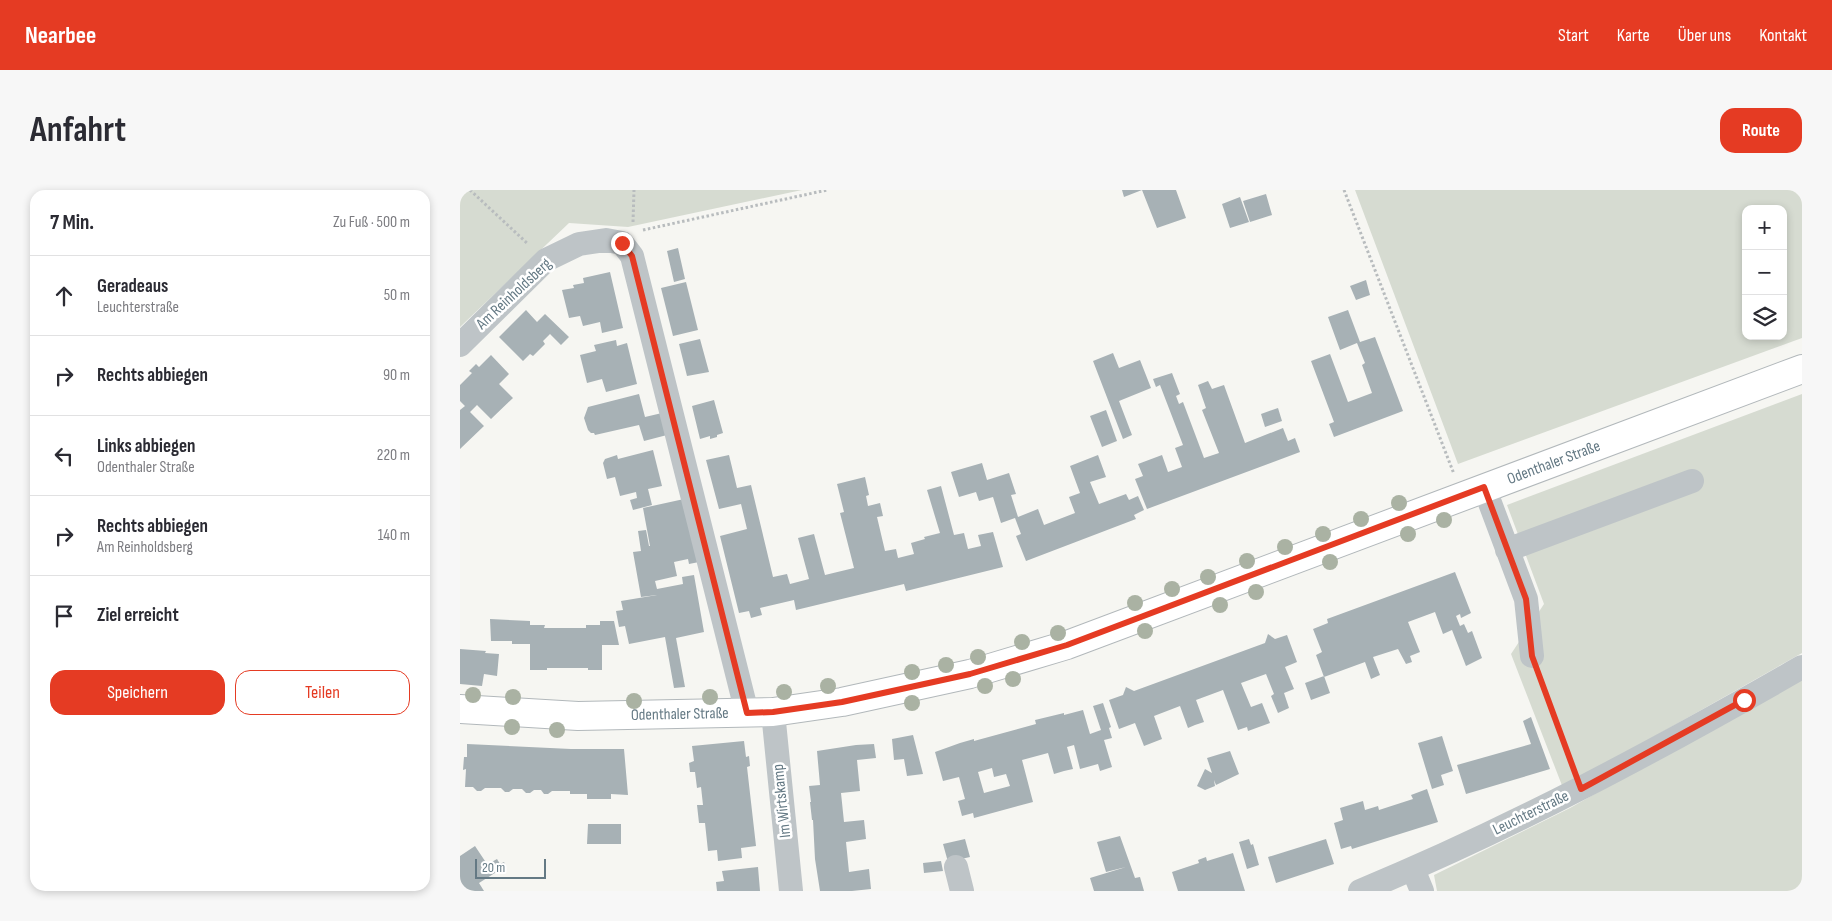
<!DOCTYPE html>
<html lang="de">
<head>
<meta charset="utf-8">
<style>
  :root { --surface:#fff; --page:#f7f7f7; --text:#2b2b33; --muted:#7c7c81; --line:#e1e1e2; --accent:#e53b23 }
  body { margin:0; font-family:"Sofia Sans Condensed",sans-serif; background:var(--page); color:var(--text) }
  .controls { position:absolute; right:15px; top:15px; display:grid; overflow:hidden; border-radius:10px; box-shadow:0 2px 8px #0003 }
  .controls button { width:45px; height:45px; display:grid; place-items:center; padding:0; border:0; border-bottom:1px solid var(--line); background:var(--surface); color:var(--text); font:25px sans-serif }
  .scale { position:absolute; left:15px; bottom:12px; width:71px; box-sizing:border-box; padding-left:5px; border:2px solid #647984; border-top:0; font-size:14px; line-height:18px; white-space:nowrap; color:#647984; -webkit-text-stroke:4px #fff; paint-order:stroke }
  .stop { position:absolute; width:15px; height:15px; margin:-11px; border:4px solid #e53b23; border-radius:50%; background:#fff }
  .stop.end { background:#e53b23; border-color:#fff; box-shadow:0 1px 5px #0008 }
  .list { margin:0; padding:0; list-style:none }
  h2 { display:flex; justify-content:space-between; align-items:center; height:65px; margin:0; padding:0 20px; font-size:21px }
  h2 small { font-size:16px; font-weight:400; color:var(--muted) }
  .list li { display:grid; grid-template-columns:32px 1fr auto; gap:15px; align-items:center; box-sizing:border-box; height:80px; padding:0 20px; border-top:1px solid var(--line) }
  .list b { display:block; font-size:19px; white-space:nowrap }
  .list p { margin:0; font-size:16px; white-space:nowrap; color:var(--muted) }
  .list em { font-size:16px; font-style:normal; color:var(--muted) }
  .actions { display:flex; gap:10px; padding:15px 20px }
  .actions a { flex:1; padding:11px 0; border:1px solid var(--accent); border-radius:15px; text-align:center; font-size:18px; color:var(--accent) }
  .actions .main { background:var(--accent); color:#fff }
  .icon { flex:none; width:28px; height:28px; fill:none; stroke:currentColor; stroke-width:2; stroke-linecap:round; stroke-linejoin:round }
  .map { position:relative; flex:none; width:1342px; height:701px; overflow:hidden; border-radius:15px }
  header { display:flex; align-items:center; gap:30px; box-sizing:border-box; height:70px; padding:0 25px; background:var(--accent); color:#fff }
  header strong { font-size:24px }
  nav { display:flex; gap:28px; margin-inline-start:auto; font-size:18px }
  .intro { display:flex; align-items:center; justify-content:space-between; box-sizing:border-box; height:120px; padding:0 30px }
  h1 { margin:0; font-size:35px }
  .button { padding:12px 22px; border-radius:15px; background:var(--accent); color:#fff; font-size:18px; font-weight:700 }
  main { display:flex; gap:30px; padding:0 30px }
  aside { flex:1; background:var(--surface); border-radius:15px; box-shadow:0 2px 8px #0003 }
  .map>svg:first-child { display:block }
  .green { fill:#d6dbd1; fill-rule:evenodd }
  .building { fill:#a7b1b5; fill-rule:evenodd }
  .lines { fill:none; stroke-linecap:round; stroke-linejoin:round }
  .major-casing { stroke:#b2b8bb; stroke-width:30 }
  .path { stroke:#b8bcbe; stroke-width:3; stroke-dasharray:2.5 2.5; stroke-linecap:butt }
  .minor { stroke:#bec4c7; stroke-width:24 }
  .major { stroke:#fff; stroke-width:28 }
  .tree { fill:#aab2a3 }
  .route { stroke:#e53b23; stroke-width:6 }
  .labels { text-anchor:middle; dominant-baseline:central; stroke-width:5; stroke-linejoin:round; paint-order:stroke }
  .street-label { font-size:16px; fill:#647984; stroke:#fff }
</style>
</head>
<body>
<header>
<strong>Nearbee</strong>
<nav><a>Start</a><a>Karte</a><a>Über uns</a><a>Kontakt</a></nav>
</header>
<div class="intro"><h1>Anfahrt</h1><a class="button">Route</a></div>
<main>
<aside>
<h2>7 Min.<small>Zu Fuß · 500 m</small></h2>
<ul class="list">
<li><svg class="icon" aria-label="ahead" viewBox="0 0 24 24"><path d="M12 20V5M6 11l6-6 6 6"/></svg><div><b>Geradeaus</b><p>Leuchterstraße</p></div><em>50 m</em></li>
<li><svg class="icon" aria-label="right" viewBox="0 0 24 24"><path d="M7 20v-9h11M14 6l5 5-5 5"/></svg><div><b>Rechts abbiegen</b></div><em>90 m</em></li>
<li><svg class="icon" aria-label="left" viewBox="0 0 24 24"><path d="M17 20v-9H6M10 6l-5 5 5 5"/></svg><div><b>Links abbiegen</b><p>Odenthaler Straße</p></div><em>220 m</em></li>
<li><svg class="icon" aria-label="right" viewBox="0 0 24 24"><path d="M7 20v-9h11M14 6l5 5-5 5"/></svg><div><b>Rechts abbiegen</b><p>Am Reinholdsberg</p></div><em>140 m</em></li>
<li><svg class="icon" aria-label="arrive" viewBox="0 0 24 24"><path d="M6 21V4h12l-3 4 3 4H6"/></svg><div><b>Ziel erreicht</b></div></li>
</ul>
<div class="actions"><a class="main">Speichern</a><a>Teilen</a></div>
</aside>
<div class="map">
<svg width="1342" height="701" viewBox="0 0 1342 701">
  <rect width="100%" height="100%" fill="#f6f6f2"/>
  <path class="green" d="M 0,0 L 342,0 L 168,37 L 109,33 L 0,137 Z
    M 895,0 L 1342,0 L 1342,148 L 998,274 ZM 1286,19 L 1323,19 L 1323,146 L 1286,146 Z
    M 1342,204 L 1342,463 L 1103,598 L 1051,464 L 1084,414 L 1047,315 Z
    M 1342,487 L 1342,701 L 977,701 L 974,685 L 1110,618 Z"/>
  <path class="building" d="M 662,0 L 716,0 L 726,28 L 697,38 L 682,0 L 664,7 Z
    M 806,4 L 812,25 L 790,32 L 783,11 Z
    M 780,7 L 789,32 L 770,38 L 762,14 Z
    M 218,58 L 225,89 L 214,92 L 207,61 Z
    M 150,82 L 163,138 L 142,143 L 140,132 L 123,136 L 120,126 L 109,128 L 102,100 L 114,98 L 113,95 L 124,93 L 123,88 Z
    M 906,90 L 910,105 L 896,110 L 890,96 Z
    M 226,92 L 238,140 L 213,146 L 201,98 Z
    M 66,120 L 77,132 L 85,124 L 109,147 L 101,155 L 90,144 L 83,151 L 85,154 L 73,166 L 70,164 L 63,171 L 39,147 Z
    M 888,120 L 900,152 L 915,147 L 943,221 L 874,247 L 869,234 L 874,232 L 851,171 L 870,164 L 888,212 L 912,203 L 902,175 L 905,173 L 897,153 L 880,160 L 868,127 Z
    M 240,149 L 249,182 L 227,186 L 219,154 Z
    M 156,150 L 157,156 L 167,153 L 177,194 L 146,202 L 142,189 L 127,193 L 120,165 L 136,161 L 134,155 Z
    M 653,163 L 659,178 L 680,170 L 691,198 L 659,211 L 672,245 L 663,249 L 633,171 Z
    M 31,165 L 49,184 L 39,194 L 53,208 L 31,229 L 17,215 L 10,222 L 24,236 L 0,259 L 0,220 L 5,216 L 0,211 L 0,195 L 12,183 L 9,181 L 16,174 L 19,177 Z
    M 712,183 L 720,204 L 716,206 L 719,214 L 723,212 L 744,268 L 759,263 L 742,220 L 746,218 L 738,195 L 748,191 L 752,199 L 764,195 L 785,253 L 823,238 L 828,251 L 835,248 L 840,262 L 687,319 L 675,289 L 683,286 L 678,274 L 702,265 L 708,282 L 722,277 L 715,258 L 723,255 L 700,195 L 696,197 L 693,189 Z
    M 179,204 L 185,227 L 202,223 L 207,245 L 184,251 L 179,235 L 135,245 L 134,243 L 131,243 L 128,240 L 124,228 L 128,217 Z
    M 254,210 L 263,243 L 257,245 L 257,247 L 250,249 L 250,246 L 240,249 L 232,216 Z
    M 818,218 L 822,231 L 805,237 L 801,224 Z
    M 646,220 L 657,251 L 642,257 L 630,226 Z
    M 193,260 L 202,296 L 188,299 L 192,315 L 173,320 L 170,310 L 177,308 L 176,302 L 160,306 L 155,287 L 147,289 L 143,273 L 145,269 L 157,265 L 158,269 Z
    M 269,265 L 277,298 L 291,295 L 313,387 L 327,384 L 330,394 L 349,389 L 338,348 L 354,344 L 365,385 L 394,378 L 380,323 L 384,322 L 377,294 L 405,287 L 409,305 L 406,306 L 408,316 L 420,313 L 423,326 L 417,327 L 425,361 L 436,359 L 438,368 L 454,364 L 451,353 L 465,349 L 464,347 L 480,343 L 467,300 L 481,296 L 494,345 L 504,343 L 508,359 L 521,356 L 518,345 L 533,342 L 543,377 L 446,401 L 444,394 L 336,420 L 334,410 L 300,418 L 302,425 L 291,428 L 289,421 L 279,423 L 260,346 L 287,339 L 281,314 L 259,319 L 246,270 Z
    M 638,265 L 646,287 L 630,292 L 639,314 L 666,304 L 669,310 L 678,306 L 684,320 L 674,325 L 676,329 L 566,371 L 556,346 L 561,344 L 555,328 L 541,333 L 533,307 L 519,311 L 516,302 L 499,307 L 491,282 L 522,273 L 527,290 L 549,283 L 556,304 L 551,305 L 558,327 L 578,319 L 584,335 L 615,323 L 609,307 L 620,303 L 610,276 Z
    M 224,309 L 239,372 L 229,374 L 228,369 L 214,372 L 217,386 L 195,391 L 197,399 L 223,394 L 222,387 L 234,385 L 244,442 L 216,448 L 225,497 L 214,498 L 205,447 L 169,454 L 165,436 L 159,437 L 156,421 L 163,420 L 161,411 L 197,405 L 181,407 L 173,362 L 181,361 L 178,341 L 186,340 L 189,356 L 190,356 L 183,318 Z
    M 995,382 L 1011,423 L 1001,428 L 1000,424 L 996,426 L 1000,436 L 1004,434 L 1008,443 L 1012,441 L 1022,468 L 1006,476 L 992,440 L 983,444 L 975,422 L 948,432 L 960,462 L 950,466 L 952,472 L 946,474 L 938,459 L 913,467 L 920,485 L 911,489 L 905,472 L 864,487 L 856,465 L 862,462 L 853,439 L 868,433 L 867,429 Z
    M 30,429 L 70,431 L 70,435 L 85,435 L 84,438 L 126,438 L 126,435 L 140,435 L 140,431 L 154,431 L 159,455 L 142,455 L 142,480 L 128,480 L 128,478 L 87,478 L 87,480 L 70,480 L 70,454 L 52,454 L 52,451 L 31,451 Z
    M 808,444 L 815,449 L 827,445 L 837,472 L 825,477 L 834,499 L 824,503 L 829,518 L 818,523 L 811,506 L 814,504 L 806,484 L 781,493 L 791,517 L 802,513 L 810,533 L 788,541 L 787,537 L 778,540 L 763,500 L 736,510 L 744,532 L 735,535 L 728,538 L 720,516 L 694,526 L 702,549 L 684,556 L 675,533 L 659,539 L 649,510 L 663,505 L 666,497 L 674,501 L 805,453 Z
    M 0,459 L 26,461 L 25,463 L 39,464 L 37,486 L 24,484 L 22,496 L 0,494 Z
    M 864,486 L 870,503 L 851,510 L 845,493 Z
    M 643,513 L 651,537 L 649,538 L 652,548 L 644,550 L 652,577 L 640,581 L 638,574 L 620,579 L 614,555 L 607,557 L 613,579 L 604,581 L 594,584 L 588,563 L 562,570 L 573,612 L 514,628 L 513,623 L 502,626 L 498,611 L 505,609 L 499,587 L 483,591 L 475,562 L 500,553 L 514,549 L 514,551 L 576,534 L 575,530 L 604,523 L 604,525 L 623,520 L 630,544 L 641,540 L 633,516 ZM 532,578 L 534,587 L 546,584 L 550,596 L 524,603 L 518,582 Z
    M 1071,527 L 1090,579 L 1006,604 L 997,575 L 1071,554 L 1063,531 Z
    M 453,545 L 463,584 L 447,586 L 444,569 L 434,570 L 432,549 Z
    M 982,546 L 993,581 L 981,585 L 984,595 L 972,599 L 958,553 Z
    M 284,551 L 286,567 L 289,566 L 290,576 L 287,577 L 296,656 L 281,658 L 282,668 L 258,671 L 257,660 L 248,661 L 245,633 L 239,633 L 237,615 L 243,615 L 241,597 L 237,598 L 235,582 L 230,582 L 229,573 L 234,571 L 232,556 Z
    M 7,554 L 111,559 L 164,559 L 168,605 L 151,604 L 151,609 L 127,609 L 127,604 L 110,604 L 110,601 L 92,601 L 88,604 L 84,604 L 81,600 L 74,600 L 70,603 L 66,603 L 62,599 L 53,599 L 49,602 L 45,602 L 41,598 L 25,598 L 21,601 L 17,601 L 13,597 L 5,597 L 6,579 L 3,580 L 4,567 L 7,567 Z
    M 414,554 L 416,568 L 397,570 L 400,601 L 381,603 L 384,632 L 404,630 L 405,639 L 406,649 L 386,652 L 389,682 L 409,679 L 411,699 L 392,701 L 360,701 L 355,669 L 353,630 L 352,630 L 350,612 L 351,612 L 349,596 L 360,595 L 357,561 L 396,555 Z
    M 770,561 L 779,584 L 756,595 L 754,590 L 755,596 L 745,600 L 737,596 L 745,579 L 752,583 L 747,568 Z
    M 967,599 L 978,632 L 892,659 L 891,656 L 881,659 L 874,633 L 883,630 L 880,618 L 903,611 L 905,620 L 918,616 L 919,620 L 953,609 L 951,605 Z
    M 128,634 L 161,634 L 161,654 L 127,654 Z
    M 660,646 L 675,688 L 680,687 L 684,701 L 634,701 L 630,688 L 666,677 L 646,682 L 637,652 Z
    M 505,649 L 510,667 L 488,672 L 483,654 Z
    M 789,649 L 791,655 L 793,654 L 799,675 L 787,679 L 779,652 Z
    M 866,649 L 874,674 L 816,693 L 808,667 Z
    M 15,656 L 27,674 L 19,679 L 37,669 L 40,674 L 44,672 L 46,676 L 19,693 L 24,701 L 0,701 L 0,666 Z
    M 773,663 L 785,701 L 718,701 L 712,682 L 739,673 L 738,670 L 746,667 L 747,671 Z
    M 481,671 L 483,681 L 464,683 L 463,673 Z
    M 298,677 L 300,701 L 257,701 L 256,692 L 264,691 L 262,681 Z"/>
  <g class="lines">
    <defs>
      <g id="major">
        <path id="s1" d="M 0,519 L 118,526 L 313,522 L 382,512 L 510,484 L 607,455 L 1342,179"/>
      </g>
    </defs>
    <use href="#major" class="major-casing"/>
    <path class="path" d="M 10,0 L 68,54
      M 884,0 L 994,284
      M 173,32 L 174,0
      M 183,40 L 367,0
      M 1080,488 L 1113,576"/>
    <path class="minor" d="M 0,155 L 86,70 L 119,54 L 146,50 L 162,53 L 172,66 L 287,523
      M 1024,297 L 1066,409 L 1072,466
      M 1047,360 L 1232,291
      M 313,522 L 331,701
      M 496,677 L 502,701
      M 953,679 L 962,701
      M 900,701 C 1053,638 1199,559 1342,477"/>
    <use href="#major" class="major"/>
  </g>
  <g class="tree">
    <circle cx="939" cy="313" r="8"/>
    <circle cx="901" cy="329" r="8"/>
    <circle cx="984" cy="330" r="8"/>
    <circle cx="863" cy="344" r="8"/>
    <circle cx="948" cy="344" r="8"/>
    <circle cx="825" cy="357" r="8"/>
    <circle cx="787" cy="371" r="8"/>
    <circle cx="870" cy="372" r="8"/>
    <circle cx="748" cy="387" r="8"/>
    <circle cx="712" cy="399" r="8"/>
    <circle cx="796" cy="402" r="8"/>
    <circle cx="675" cy="413" r="8"/>
    <circle cx="760" cy="415" r="8"/>
    <circle cx="685" cy="441" r="8"/>
    <circle cx="598" cy="443" r="8"/>
    <circle cx="562" cy="452" r="8"/>
    <circle cx="518" cy="467" r="8"/>
    <circle cx="486" cy="475" r="8"/>
    <circle cx="452" cy="482" r="8"/>
    <circle cx="553" cy="489" r="8"/>
    <circle cx="368" cy="496" r="8"/>
    <circle cx="525" cy="496" r="8"/>
    <circle cx="324" cy="502" r="8"/>
    <circle cx="13" cy="505" r="8"/>
    <circle cx="53" cy="507" r="8"/>
    <circle cx="250" cy="507" r="8"/>
    <circle cx="174" cy="511" r="8"/>
    <circle cx="452" cy="513" r="8"/>
    <circle cx="52" cy="537" r="8"/>
    <circle cx="97" cy="540" r="8"/>
  </g>
  <g class="lines">
    <path class="route" d="M 162,53 L 172,66 L 287,523 L 313,522 L 382,512 L 510,484 L 607,455 L 1024,297 L 1066,409 L 1072,466 L 1121,599 L 1284,510"/>
  </g>
  <g class="labels">
    <g class="street-label">
      <text transform="translate(54 104) rotate(-43)">Am Reinholdsberg</text>
      <text stroke="none"><textPath href="#s1" startOffset="1135">Odenthaler Straße</textPath></text>
      <text stroke="none"><textPath href="#s1" startOffset="220">Odenthaler Straße</textPath></text>
      <text transform="translate(322 611) rotate(-96)">Im Wirtskamp</text>
      <text transform="translate(1071 623) rotate(-26)">Leuchterstraße</text>
    </g>
  </g>
</svg>
<div class="controls">
<button>+</button>
<button>−</button>
<button><svg class="icon" aria-label="layers" viewBox="0 0 24 24"><path d="M12 4l9 5-9 5-9-5zM3 14l9 5 9-5"/></svg></button>
</div>
<div class="scale">20 m</div>
<div class="stop" style="left:1284px;top:510px"></div>
<div class="stop end" style="left:162px;top:53px"></div>
</div>
</main>
</body>
</html>
